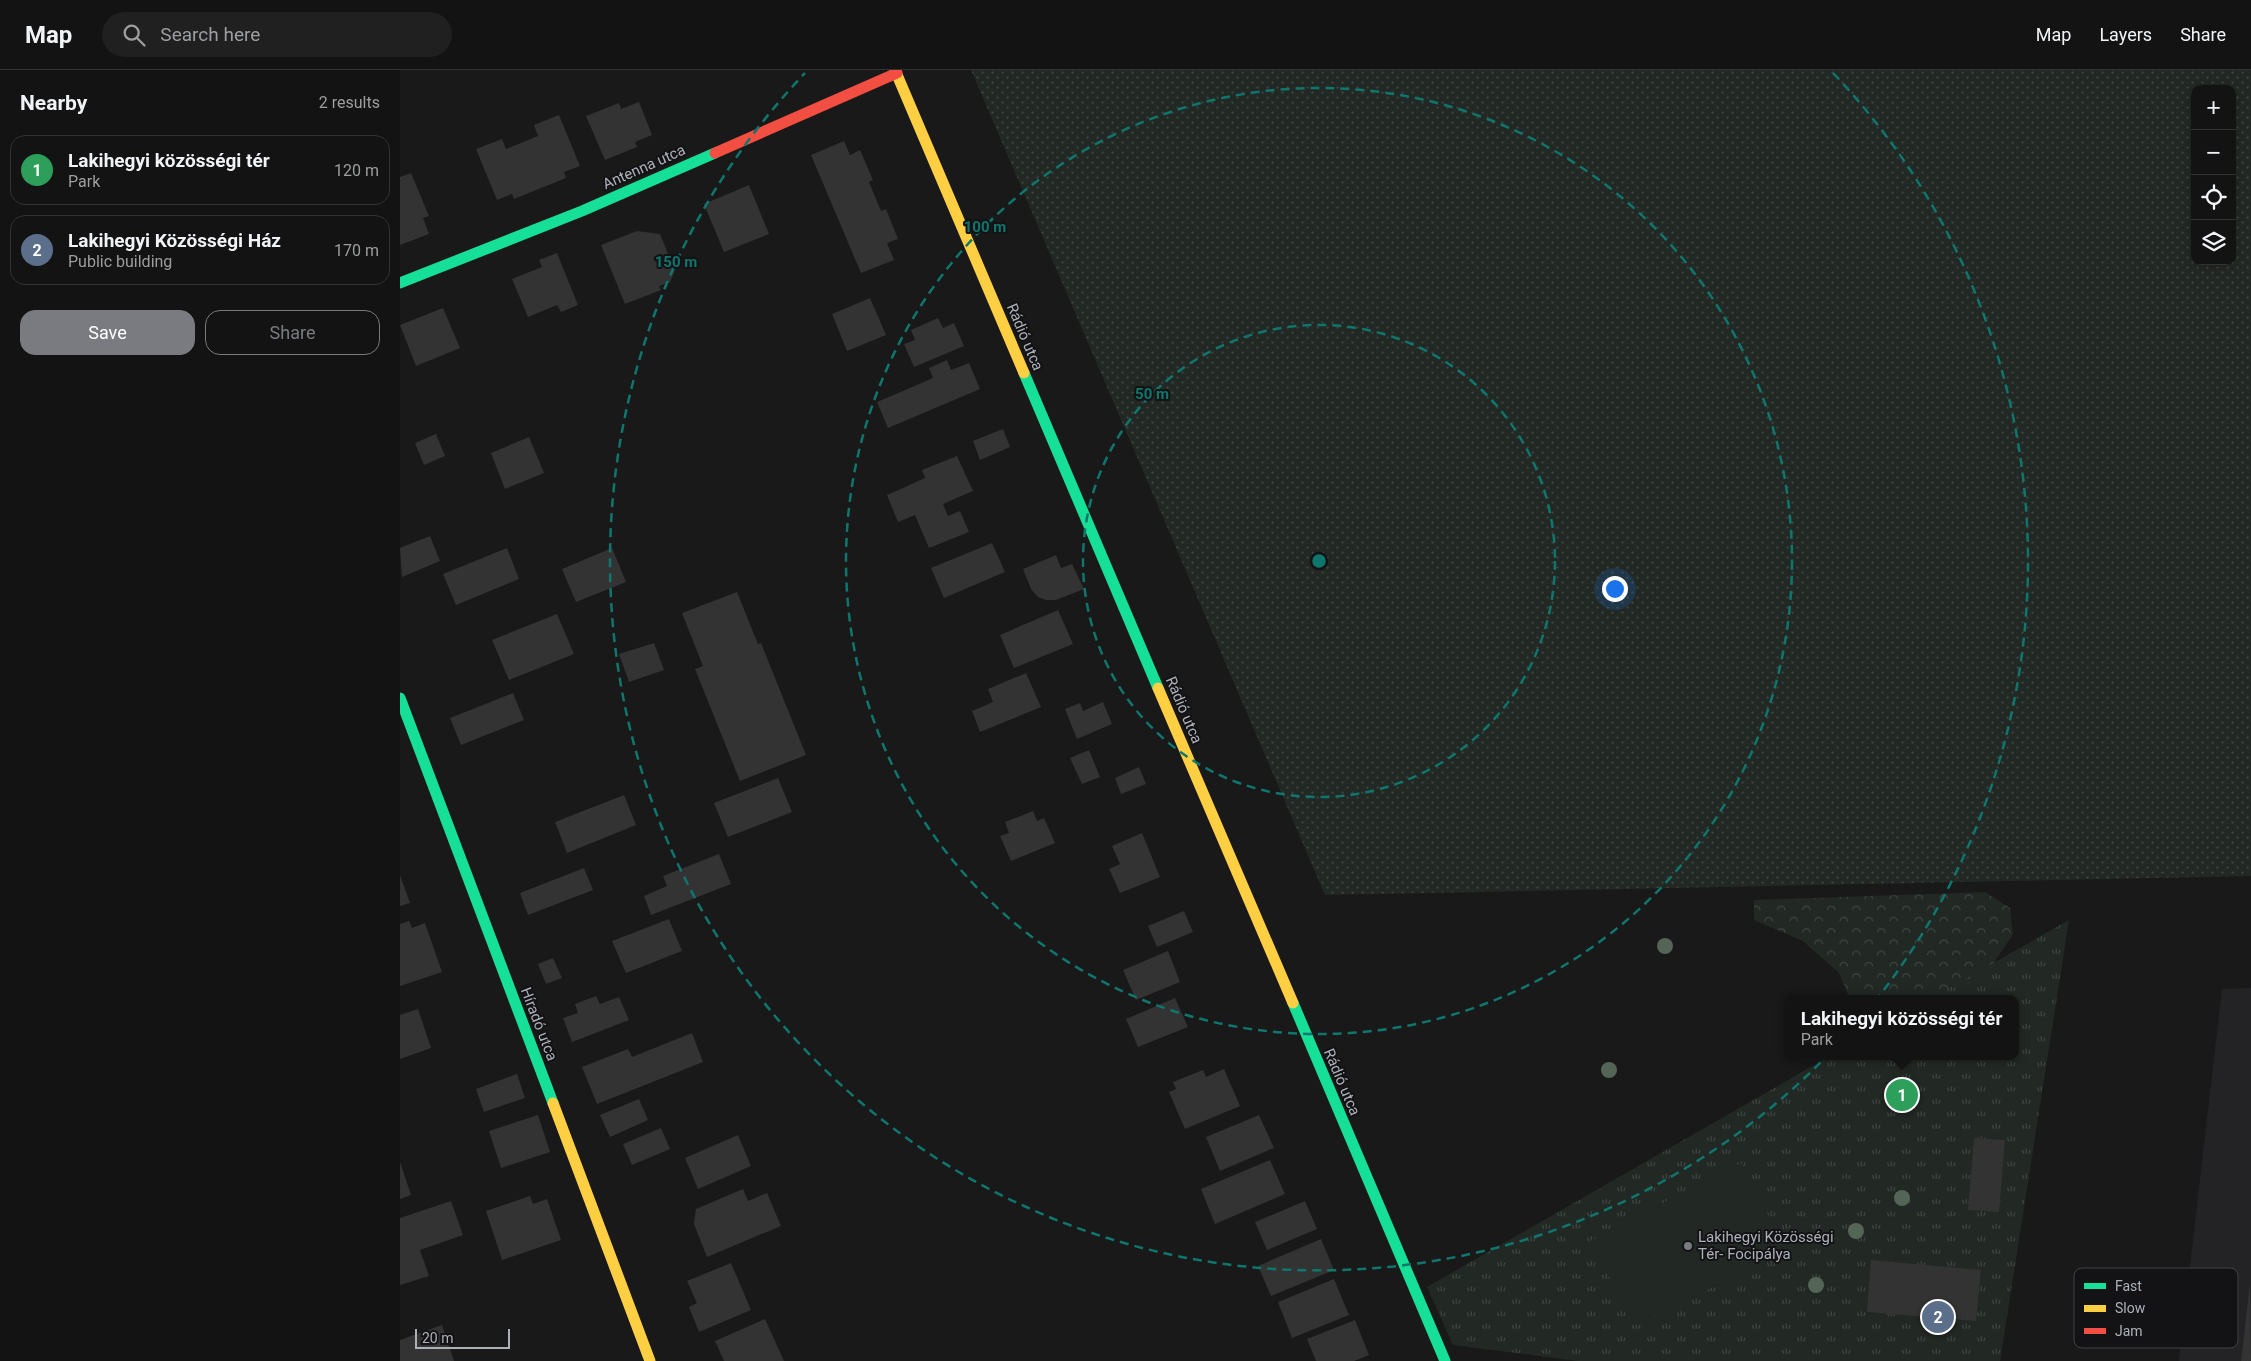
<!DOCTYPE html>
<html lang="en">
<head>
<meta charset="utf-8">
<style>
  :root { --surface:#131313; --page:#202021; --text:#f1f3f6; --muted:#9d9ea0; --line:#323233; --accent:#797b81 }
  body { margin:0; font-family:Roboto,sans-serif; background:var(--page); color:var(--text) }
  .controls { position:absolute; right:15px; top:15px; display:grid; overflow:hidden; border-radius:10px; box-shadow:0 2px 8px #0003 }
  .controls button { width:45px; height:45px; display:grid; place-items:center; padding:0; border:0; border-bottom:1px solid var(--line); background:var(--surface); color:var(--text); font:25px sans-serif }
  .scale { position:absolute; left:15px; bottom:12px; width:95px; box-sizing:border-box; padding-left:5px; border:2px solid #acb0b9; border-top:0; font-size:14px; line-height:18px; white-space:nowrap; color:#acb0b9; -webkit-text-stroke:4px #131315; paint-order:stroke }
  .you { position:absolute; left:1214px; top:518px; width:18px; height:18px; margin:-12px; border:4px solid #fff; border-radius:50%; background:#1a73e8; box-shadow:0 0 0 8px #1a73e833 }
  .badge { display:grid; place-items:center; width:32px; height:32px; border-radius:50%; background:var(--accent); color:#fff; font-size:16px; font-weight:700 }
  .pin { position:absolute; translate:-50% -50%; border:2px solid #fff; box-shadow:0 1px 5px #0006 }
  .popup { position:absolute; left:1384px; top:925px; width:235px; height:65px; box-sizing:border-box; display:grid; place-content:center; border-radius:10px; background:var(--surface); filter:drop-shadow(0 1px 4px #0005); font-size:16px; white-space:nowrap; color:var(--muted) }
  .popup b { font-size:19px; color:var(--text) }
  .popup::after { content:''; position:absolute; left:50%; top:100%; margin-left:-10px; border:10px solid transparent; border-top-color:var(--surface) }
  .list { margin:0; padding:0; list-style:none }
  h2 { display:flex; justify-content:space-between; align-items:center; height:65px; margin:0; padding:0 20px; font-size:21px }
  h2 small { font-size:16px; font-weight:400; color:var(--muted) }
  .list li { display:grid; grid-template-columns:32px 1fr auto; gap:15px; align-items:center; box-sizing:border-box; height:70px; margin:0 10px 10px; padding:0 10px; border:1px solid var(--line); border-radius:15px }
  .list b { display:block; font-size:19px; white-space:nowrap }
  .list p { margin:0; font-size:16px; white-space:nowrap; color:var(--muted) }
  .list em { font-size:16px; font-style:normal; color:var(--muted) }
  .actions { display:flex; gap:10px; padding:15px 20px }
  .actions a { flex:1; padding:11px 0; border:1px solid var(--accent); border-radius:15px; text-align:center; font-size:18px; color:var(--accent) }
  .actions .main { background:var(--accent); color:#fff }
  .icon { flex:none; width:28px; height:28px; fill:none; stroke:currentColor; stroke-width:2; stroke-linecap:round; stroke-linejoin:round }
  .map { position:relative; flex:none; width:1851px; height:1291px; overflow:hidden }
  header { display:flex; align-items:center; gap:30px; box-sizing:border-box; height:70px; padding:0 25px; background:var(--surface); border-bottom:1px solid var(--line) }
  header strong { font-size:24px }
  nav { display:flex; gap:28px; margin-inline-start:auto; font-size:18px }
  .search { width:350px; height:45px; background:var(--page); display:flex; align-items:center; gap:12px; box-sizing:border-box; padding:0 18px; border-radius:28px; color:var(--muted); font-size:19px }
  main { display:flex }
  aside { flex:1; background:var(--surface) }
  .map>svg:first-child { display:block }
  .built { fill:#232325 }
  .grass { fill:url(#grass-dots); fill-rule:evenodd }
  .forest { fill:url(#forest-crowns) }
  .park { fill:url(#park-tufts) }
  .pitch { fill:#222823 }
  .building { fill:#333334 }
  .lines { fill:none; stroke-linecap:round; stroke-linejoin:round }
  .fast { stroke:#16e098; stroke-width:11 }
  .slow { stroke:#ffcf43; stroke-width:11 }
  .jam { stroke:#f24e42; stroke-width:11 }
  .tree { fill:#546456 }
  .ring { fill:none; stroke:#0f766e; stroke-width:2.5; stroke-dasharray:9 6 }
  .poi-dot { fill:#797b81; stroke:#131315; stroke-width:2 }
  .labels { text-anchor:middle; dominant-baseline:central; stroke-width:4; stroke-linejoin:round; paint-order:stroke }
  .street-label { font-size:15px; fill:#acb0b9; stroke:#131315 }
  .poi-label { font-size:15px; fill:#acb0b9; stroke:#131315; text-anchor:start }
  .key { fill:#131315; stroke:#414246; stroke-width:1 }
  .key-label { font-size:14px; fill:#acb0b9 }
  .centre { fill:#0f766e; stroke:#131315; stroke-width:2.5 }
  .ring-label { font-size:15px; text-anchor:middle; font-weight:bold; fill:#0f766e; stroke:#131315; stroke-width:4; stroke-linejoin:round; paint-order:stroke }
</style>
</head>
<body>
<header>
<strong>Map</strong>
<div class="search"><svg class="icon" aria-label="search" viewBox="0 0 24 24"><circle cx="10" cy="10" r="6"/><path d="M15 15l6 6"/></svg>Search here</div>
<nav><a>Map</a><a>Layers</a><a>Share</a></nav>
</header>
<main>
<aside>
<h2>Nearby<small>2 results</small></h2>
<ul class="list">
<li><span class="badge" style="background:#2e9e5b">1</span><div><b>Lakihegyi közösségi tér</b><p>Park</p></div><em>120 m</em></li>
<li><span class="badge" style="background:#5c6f8a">2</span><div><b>Lakihegyi Közösségi Ház</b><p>Public building</p></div><em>170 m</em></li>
</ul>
<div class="actions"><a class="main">Save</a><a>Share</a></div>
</aside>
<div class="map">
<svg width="1851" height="1291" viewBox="0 0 1851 1291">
  <defs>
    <pattern id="grass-dots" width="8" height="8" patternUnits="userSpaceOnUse" patternTransform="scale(1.25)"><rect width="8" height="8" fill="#222823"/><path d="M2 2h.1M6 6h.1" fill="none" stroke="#3f4541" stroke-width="1.8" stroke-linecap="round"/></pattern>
    <pattern id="forest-crowns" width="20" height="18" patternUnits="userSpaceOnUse" patternTransform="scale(1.25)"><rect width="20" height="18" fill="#222823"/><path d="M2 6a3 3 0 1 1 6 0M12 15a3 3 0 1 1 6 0" fill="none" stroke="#3f4541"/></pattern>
    <pattern id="park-tufts" width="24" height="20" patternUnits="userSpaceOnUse" patternTransform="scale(1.25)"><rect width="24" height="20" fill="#222823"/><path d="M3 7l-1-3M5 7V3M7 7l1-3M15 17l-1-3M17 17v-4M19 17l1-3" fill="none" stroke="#3f4541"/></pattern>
  </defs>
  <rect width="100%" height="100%" fill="#191919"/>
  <path class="built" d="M 1851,918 L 1851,1291 L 1779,1291 L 1822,919 Z"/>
  <path class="grass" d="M 571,0 L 1851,0 L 1851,806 L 925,825 ZM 1795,19 L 1832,19 L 1832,191 L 1795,191 Z"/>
  <path class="forest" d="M 1585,822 L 1610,838 L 1613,864 L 1570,929 L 1452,929 L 1449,927 L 1439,903 L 1403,871 L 1354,850 L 1354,830 Z"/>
  <path class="park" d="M 1669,850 L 1600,1291 L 1178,1291 L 1053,1275 L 1027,1217 L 1430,986 L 1616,986 L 1616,929 L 1530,929 Z"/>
  <path class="pitch" d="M 1341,1093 L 1387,1181 L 1235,1255 L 1190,1171 Z"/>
  <path class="building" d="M 239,32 L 252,65 L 235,72 L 237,77 L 205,90 L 186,46 L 219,33 L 221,39 Z
    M 159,45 L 180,96 L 164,102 L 166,108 L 114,129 L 112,124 L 97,130 L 76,79 L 102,69 L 106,79 L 138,66 L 134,55 Z
    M 444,71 L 450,85 L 460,80 L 473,110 L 469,112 L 481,141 L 486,139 L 498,169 L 487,173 L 494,190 L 461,203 L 411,85 Z
    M 11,103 L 29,146 L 23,148 L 29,164 L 0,175 L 0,107 Z
    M 349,115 L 369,164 L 324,182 L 304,134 Z
    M 237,161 L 260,164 L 275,201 L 270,212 L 259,216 L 261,220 L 225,234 L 201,175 Z
    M 157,183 L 178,235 L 161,242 L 157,235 L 128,247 L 112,209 L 142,197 L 139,190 Z
    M 470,228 L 486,265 L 447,281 L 432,244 Z
    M 43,238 L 60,278 L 16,296 L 0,255 Z
    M 538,248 L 543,258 L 554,253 L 564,276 L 514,297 L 504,274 L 515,270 L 511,260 Z
    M 547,290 L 551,300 L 569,293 L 580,319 L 488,358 L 477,332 L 533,308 L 529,298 Z
    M 603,359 L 610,377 L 580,390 L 573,371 Z
    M 36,364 L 45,386 L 24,395 L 15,373 Z
    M 129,367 L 144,403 L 105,419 L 91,383 Z
    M 557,386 L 573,421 L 543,434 L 548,446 L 560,441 L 569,462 L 529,478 L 515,445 L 498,452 L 487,425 L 525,408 L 522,400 Z
    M 30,466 L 40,491 L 2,507 L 0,478 Z
    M 592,473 L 605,502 L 544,528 L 531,498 Z
    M 107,478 L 119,509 L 56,535 L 43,504 Z
    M 212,478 L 226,512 L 176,532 L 162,499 Z
    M 656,485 L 661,498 L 672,494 L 684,519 L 656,530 L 646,530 L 638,527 L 631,519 L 623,499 Z
    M 337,522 L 358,574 L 361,573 L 406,685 L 340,711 L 295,599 L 303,596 L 282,543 Z
    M 658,540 L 673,574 L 614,598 L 600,565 Z
    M 157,544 L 174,584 L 109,610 L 92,570 Z
    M 254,573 L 264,600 L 229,612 L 219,584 Z
    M 626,603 L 641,637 L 580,662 L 572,641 L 593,632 L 588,619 Z
    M 113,623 L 124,650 L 61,675 L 50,648 Z
    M 703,632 L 712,654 L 677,669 L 665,639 L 680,633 L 683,641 Z
    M 689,680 L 700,707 L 682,714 L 670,688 Z
    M 739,697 L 746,714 L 721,724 L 715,708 Z
    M 378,708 L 392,742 L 328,767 L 314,733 Z
    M 224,725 L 236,755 L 167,783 L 155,752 Z
    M 633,741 L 637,751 L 644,748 L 655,773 L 611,791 L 600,766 L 609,763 L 605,752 Z
    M 742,763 L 760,807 L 720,823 L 709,799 L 720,794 L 712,776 Z
    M 319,784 L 331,814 L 251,845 L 244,826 L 267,816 L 263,806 Z
    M 184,798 L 193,820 L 128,845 L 120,823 Z
    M 0,805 L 10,833 L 0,836 Z
    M 784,841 L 793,862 L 757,877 L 748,856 Z
    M 269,849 L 282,881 L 226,903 L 212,871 Z
    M 9,851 L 12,858 L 25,853 L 42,902 L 0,916 L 0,854 Z
    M 768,881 L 780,912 L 736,930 L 723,900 Z
    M 153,888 L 162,908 L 146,914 L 138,894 Z
    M 196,926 L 200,934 L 219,927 L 229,950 L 172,972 L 163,948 L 178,943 L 175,934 Z
    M 775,928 L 788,957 L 738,977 L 726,949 Z
    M 18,939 L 31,978 L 0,989 L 0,945 Z
    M 292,963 L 303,992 L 197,1034 L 182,997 L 228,979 L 232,987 Z
    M 824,999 L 840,1036 L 785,1059 L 769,1022 L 776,1019 L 773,1012 L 803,1000 L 806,1007 Z
    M 117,1004 L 125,1028 L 84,1042 L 76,1019 Z
    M 239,1029 L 248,1050 L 210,1067 L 200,1045 Z
    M 138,1045 L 150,1082 L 101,1098 L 89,1061 Z
    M 859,1045 L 874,1078 L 820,1101 L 806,1067 Z
    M 261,1058 L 270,1079 L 232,1095 L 223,1074 Z
    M 338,1065 L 351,1096 L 298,1119 L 285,1088 Z
    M 1574,1068 L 1605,1070 L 1599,1142 L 1568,1140 Z
    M 870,1090 L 885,1124 L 815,1154 L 801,1119 Z
    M 0,1092 L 11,1125 L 0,1129 Z
    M 343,1119 L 348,1131 L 367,1123 L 381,1156 L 307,1187 L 294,1154 L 296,1139 Z
    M 130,1126 L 133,1134 L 147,1129 L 161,1170 L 102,1190 L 86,1141 Z
    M 51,1131 L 63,1165 L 20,1180 L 29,1206 L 0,1215 L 0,1148 Z
    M 905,1131 L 917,1159 L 867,1180 L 855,1152 Z
    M 921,1169 L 934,1200 L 871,1226 L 858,1196 Z
    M 1471,1190 L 1581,1200 L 1576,1251 L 1467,1242 Z
    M 331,1193 L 351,1240 L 299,1262 L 289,1237 L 297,1233 L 287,1211 Z
    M 934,1209 L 949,1245 L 892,1268 L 878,1232 Z
    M 1850,1213 L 1851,1291 L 1841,1291 Z
    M 365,1249 L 384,1291 L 324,1291 L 315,1271 Z
    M 955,1250 L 969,1285 L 954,1291 L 916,1291 L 907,1269 Z
    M 42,1255 L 54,1291 L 0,1291 L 0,1270 Z"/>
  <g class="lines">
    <path class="fast" d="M 0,213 L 182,141 L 315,83
      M 624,303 L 758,618
      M 0,628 L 153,1033
      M 893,933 L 1045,1291"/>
    <path class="slow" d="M 495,0 L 624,303
      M 758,618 L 893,933
      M 153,1033 L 250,1291"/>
    <path class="jam" d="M 315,83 L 497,3"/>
  </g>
  <g class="tree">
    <circle cx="1265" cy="876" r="8"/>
    <circle cx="1209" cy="1000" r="8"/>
    <circle cx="1502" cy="1128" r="8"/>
    <circle cx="1456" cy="1161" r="8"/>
    <circle cx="1416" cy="1215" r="8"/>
  </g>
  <g class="ring">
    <circle cx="919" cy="491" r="236"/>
    <circle cx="919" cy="491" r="473"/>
    <path d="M1433 3A709 709 0 1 1 405 3"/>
  </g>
  <circle class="poi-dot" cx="1288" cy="1176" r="5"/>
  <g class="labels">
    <g class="street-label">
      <text transform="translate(244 97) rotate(-24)">Antenna utca</text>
      <text transform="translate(625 267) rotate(67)">Rádió utca</text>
      <text transform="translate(784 640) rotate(67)">Rádió utca</text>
      <text transform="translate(139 954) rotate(69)">Híradó utca</text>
      <text transform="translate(942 1012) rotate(67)">Rádió utca</text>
    </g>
    <g class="poi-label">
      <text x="1298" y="1167">Lakihegyi Közösségi<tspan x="1298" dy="17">Tér- Focipálya</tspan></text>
    </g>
  </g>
  <rect x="1674" y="1198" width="164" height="80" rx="8" class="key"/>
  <rect x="1684" y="1213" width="22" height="6" fill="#16e098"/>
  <rect x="1684" y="1235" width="22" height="7" fill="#ffcf43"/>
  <rect x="1684" y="1258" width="22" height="6" fill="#f24e42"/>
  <g class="key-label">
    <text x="1715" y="1221">Fast</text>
    <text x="1715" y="1243">Slow</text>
    <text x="1715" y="1266">Jam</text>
  </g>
  <circle cx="919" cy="491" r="8" class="centre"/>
  <g class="ring-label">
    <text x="585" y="162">100 m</text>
    <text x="276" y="197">150 m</text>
    <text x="752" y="329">50 m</text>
  </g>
</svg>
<div class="controls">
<button>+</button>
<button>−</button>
<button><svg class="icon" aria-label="locate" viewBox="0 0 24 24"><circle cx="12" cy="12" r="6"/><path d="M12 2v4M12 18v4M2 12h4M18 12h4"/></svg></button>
<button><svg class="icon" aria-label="layers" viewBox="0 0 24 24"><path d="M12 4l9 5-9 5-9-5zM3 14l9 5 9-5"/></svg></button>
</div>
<div class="scale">20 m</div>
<div class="you"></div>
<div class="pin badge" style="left:1502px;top:1025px;background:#2e9e5b">1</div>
<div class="popup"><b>Lakihegyi közösségi tér</b>Park</div>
<div class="pin badge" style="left:1538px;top:1247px;background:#5c6f8a">2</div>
</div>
</main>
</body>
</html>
